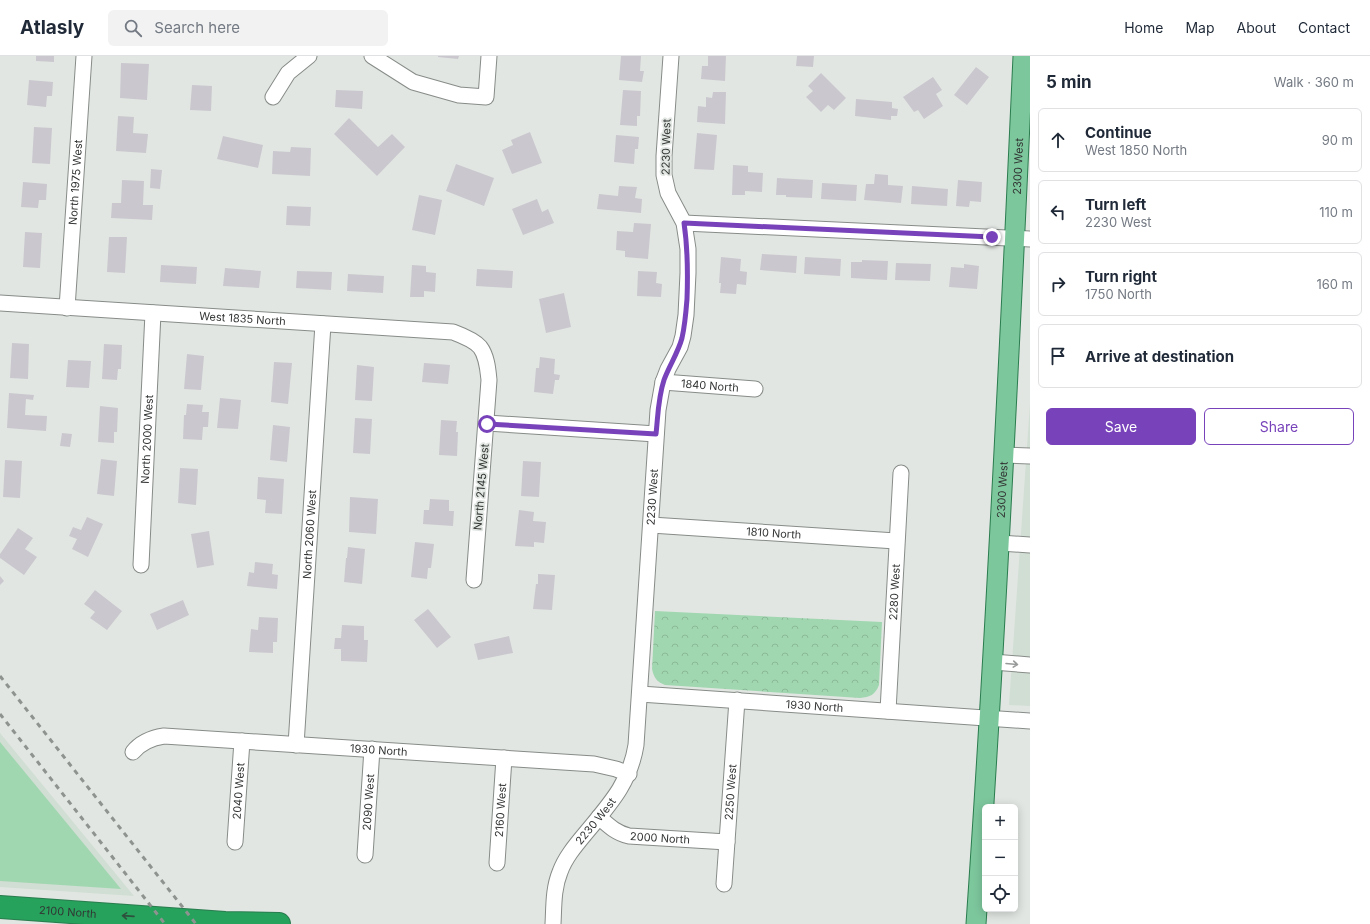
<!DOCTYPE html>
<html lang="en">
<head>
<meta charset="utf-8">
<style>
  :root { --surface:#fff; --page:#f2f2f3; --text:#1f2937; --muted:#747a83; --line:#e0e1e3; --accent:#7843ba }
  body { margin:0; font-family:Inter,sans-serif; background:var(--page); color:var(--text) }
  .controls { position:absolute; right:12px; bottom:12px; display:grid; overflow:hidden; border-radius:6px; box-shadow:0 2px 10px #0003 }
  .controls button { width:36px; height:36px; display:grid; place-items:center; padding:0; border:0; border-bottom:1px solid var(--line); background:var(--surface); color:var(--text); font:20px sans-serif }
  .stop { position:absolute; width:12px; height:12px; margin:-9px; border:3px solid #7843ba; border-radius:50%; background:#fff }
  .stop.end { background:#7843ba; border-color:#fff; box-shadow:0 1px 4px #0008 }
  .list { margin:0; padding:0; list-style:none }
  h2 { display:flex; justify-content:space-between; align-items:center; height:52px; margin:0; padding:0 16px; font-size:17px }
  h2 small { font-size:13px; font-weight:400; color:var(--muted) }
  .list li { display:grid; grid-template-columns:26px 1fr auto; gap:12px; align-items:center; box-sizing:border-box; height:64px; margin:0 8px 8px; padding:0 8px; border:1px solid var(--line); border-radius:6px }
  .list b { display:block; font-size:15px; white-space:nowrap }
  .list p { margin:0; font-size:13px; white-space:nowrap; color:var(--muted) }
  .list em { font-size:13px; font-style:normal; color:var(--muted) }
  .actions { display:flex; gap:8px; padding:12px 16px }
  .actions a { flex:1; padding:9px 0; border:1px solid var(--accent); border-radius:6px; text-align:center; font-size:14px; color:var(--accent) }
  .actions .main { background:var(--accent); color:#fff }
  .icon { flex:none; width:22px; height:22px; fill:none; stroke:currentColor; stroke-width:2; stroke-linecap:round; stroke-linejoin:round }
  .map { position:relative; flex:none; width:1030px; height:868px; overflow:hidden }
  header { display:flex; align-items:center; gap:24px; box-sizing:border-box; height:56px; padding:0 20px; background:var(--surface); border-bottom:1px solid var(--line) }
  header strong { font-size:19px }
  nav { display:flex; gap:22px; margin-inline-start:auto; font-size:14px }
  .search { width:280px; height:36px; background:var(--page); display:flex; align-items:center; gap:10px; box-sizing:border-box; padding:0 14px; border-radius:6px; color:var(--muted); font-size:15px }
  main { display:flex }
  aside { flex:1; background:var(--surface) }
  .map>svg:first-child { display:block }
  .built { fill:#d1ded4 }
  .green { fill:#a1d7b0 }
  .forest { fill:url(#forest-crowns) }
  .building { fill:#cac8ce }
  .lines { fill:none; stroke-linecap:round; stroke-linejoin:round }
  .minor-casing { stroke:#878c88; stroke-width:17 }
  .major-casing { stroke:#2a7c4e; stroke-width:21 }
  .highway-casing { stroke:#2a7c4e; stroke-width:24 }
  .minor { stroke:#fff; stroke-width:15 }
  .major { stroke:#7dc79d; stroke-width:19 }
  .highway { stroke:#26a25c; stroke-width:22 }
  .rail { stroke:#8f9390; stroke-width:3; stroke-dasharray:5 5; stroke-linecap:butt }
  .oneway { stroke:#989a99 }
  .oneway2 { stroke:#2f503d }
  .route { stroke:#7843ba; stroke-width:5 }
  .labels { text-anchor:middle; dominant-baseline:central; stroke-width:3.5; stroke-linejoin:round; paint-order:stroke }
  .street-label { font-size:11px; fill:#323533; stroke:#e1e6e2 }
</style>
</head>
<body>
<header>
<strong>Atlasly</strong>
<div class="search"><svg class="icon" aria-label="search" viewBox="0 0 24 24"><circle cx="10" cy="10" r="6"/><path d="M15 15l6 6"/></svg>Search here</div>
<nav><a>Home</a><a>Map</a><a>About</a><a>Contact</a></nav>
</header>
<main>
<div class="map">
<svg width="1030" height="868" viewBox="0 0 1030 868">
  <defs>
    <pattern id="forest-crowns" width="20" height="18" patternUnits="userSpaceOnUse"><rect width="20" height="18" fill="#a1d7b0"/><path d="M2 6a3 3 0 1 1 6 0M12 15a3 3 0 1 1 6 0" fill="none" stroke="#8bb998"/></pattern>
  </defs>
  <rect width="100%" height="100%" fill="#e1e6e2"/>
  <path class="built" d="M 1030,348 L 1030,650 L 1009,649 Z
    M 0,677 L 134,840 L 0,831 Z"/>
  <path class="green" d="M 0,686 L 121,833 L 0,825 Z"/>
  <path class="forest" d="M 655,555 L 882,566 L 879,629 C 875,639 870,641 860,642 L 665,629 C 657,626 654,622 652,613 Z"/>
  <path class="building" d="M 36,0 L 54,0 L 54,6 L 36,5 Z
    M 438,0 L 459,0 L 458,3 L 438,1 Z
    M 621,0 L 641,0 L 640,15 L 644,15 L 642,26 L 619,24 Z
    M 708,0 L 726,0 L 725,25 L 701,23 L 702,10 L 708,10 Z
    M 797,0 L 814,0 L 813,11 L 796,10 Z
    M 121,7 L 149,8 L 147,44 L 120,42 Z
    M 976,11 L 989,21 L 967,49 L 954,39 Z
    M 821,17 L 846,42 L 834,54 L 828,49 L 821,56 L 806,41 L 813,35 L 808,30 Z
    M 933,21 L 942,34 L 936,38 L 943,50 L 924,63 L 918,54 L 914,56 L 903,41 Z
    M 29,24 L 53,26 L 52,40 L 47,40 L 46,51 L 27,49 Z
    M 192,29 L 212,30 L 211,55 L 190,54 Z
    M 336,34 L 363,35 L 362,53 L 335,51 Z
    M 623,34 L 641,35 L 640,60 L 637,60 L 637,70 L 620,69 Z
    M 713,36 L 726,36 L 725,68 L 697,66 L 698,50 L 706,51 L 706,41 L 712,42 Z
    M 856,43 L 892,46 L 892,52 L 898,53 L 897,60 L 891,60 L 891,64 L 855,60 Z
    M 118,60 L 134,61 L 133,77 L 148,78 L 146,97 L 116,95 Z
    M 349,62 L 378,91 L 392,78 L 405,91 L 377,120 L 334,78 Z
    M 34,71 L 52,72 L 50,108 L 32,107 Z
    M 530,76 L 542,107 L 512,118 L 502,94 L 513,89 L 511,84 Z
    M 697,77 L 717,79 L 714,114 L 694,113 Z
    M 616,79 L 639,81 L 638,93 L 635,93 L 634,108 L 614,106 Z
    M 223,80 L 263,89 L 258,112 L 217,103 Z
    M 291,91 L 311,92 L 310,120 L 272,118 L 273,95 L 290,96 Z
    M 456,108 L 494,122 L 484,150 L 446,135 Z
    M 733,109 L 748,110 L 748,116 L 763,117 L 762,136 L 745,135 L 745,139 L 732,139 Z
    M 151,113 L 162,114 L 160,133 L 150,132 Z
    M 875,118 L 888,119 L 888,129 L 903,130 L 901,147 L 864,144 L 866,128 L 874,128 Z
    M 777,122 L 813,124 L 812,142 L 786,141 L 786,139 L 776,139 Z
    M 122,124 L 144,125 L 143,149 L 153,149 L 152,164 L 111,162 L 112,147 L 121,147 Z
    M 958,124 L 982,126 L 981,146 L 970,145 L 969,151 L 956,150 Z
    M 23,126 L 47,128 L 46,144 L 39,144 L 38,152 L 21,151 Z
    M 822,127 L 857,129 L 856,145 L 821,143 Z
    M 619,130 L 637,131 L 635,142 L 642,143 L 641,157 L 597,153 L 599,138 L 618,140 Z
    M 912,130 L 948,133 L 947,150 L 911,148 Z
    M 419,139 L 442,144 L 435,179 L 412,174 Z
    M 537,143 L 542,156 L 548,153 L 554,167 L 523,179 L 512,153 Z
    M 287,150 L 311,151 L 310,170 L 286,169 Z
    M 634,167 L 651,168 L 648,203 L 625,201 L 625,195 L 616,194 L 617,175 L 633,176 Z
    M 25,176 L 42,177 L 40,212 L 23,211 Z
    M 109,181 L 127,181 L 125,217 L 107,216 Z
    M 762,198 L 797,200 L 796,217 L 760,214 Z
    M 721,201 L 741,203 L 740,215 L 747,216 L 746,229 L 737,228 L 736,238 L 720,237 L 721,227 L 719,227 Z
    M 805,201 L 841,203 L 840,220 L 804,218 Z
    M 862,204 L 888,205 L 887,224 L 851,222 L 851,206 L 862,206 Z
    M 896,207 L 931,208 L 930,225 L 895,224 Z
    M 964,208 L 979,210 L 977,233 L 949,231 L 951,211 L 964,212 Z
    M 161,209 L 197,211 L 196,228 L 160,226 Z
    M 412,209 L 426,210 L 426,216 L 436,217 L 435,236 L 424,235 L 424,241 L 410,241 Z
    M 225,212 L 261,215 L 259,232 L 223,230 Z
    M 477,213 L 513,215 L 512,232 L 476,230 Z
    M 297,215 L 332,216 L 331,234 L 296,232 Z
    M 638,215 L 657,216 L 656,227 L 662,228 L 661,241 L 637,240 Z
    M 348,218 L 384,220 L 383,237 L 347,235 Z
    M 564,237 L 571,271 L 546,277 L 539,243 Z
    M 12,287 L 29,288 L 28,323 L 10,322 Z
    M 104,288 L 122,289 L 121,313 L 118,313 L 117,324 L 102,323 Z
    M 187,298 L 204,300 L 201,334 L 184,333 Z
    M 540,301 L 555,303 L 554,318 L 560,319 L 559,324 L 555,324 L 553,338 L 534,336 L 536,312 L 539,312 Z
    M 68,304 L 91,305 L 89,332 L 66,331 Z
    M 274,306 L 292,307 L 288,348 L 271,346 Z
    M 424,307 L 450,309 L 448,328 L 422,326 Z
    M 357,309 L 374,311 L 372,345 L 355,344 Z
    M 9,337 L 34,339 L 33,344 L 26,343 L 25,359 L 47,360 L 46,375 L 7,372 Z
    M 220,342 L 241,344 L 238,373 L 217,372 Z
    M 187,348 L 203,349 L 202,356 L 209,356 L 208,371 L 203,371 L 202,384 L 183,383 L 184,359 L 186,359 Z
    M 100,350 L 118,352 L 117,376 L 114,376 L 114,387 L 98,386 Z
    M 355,362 L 372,363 L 370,398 L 353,397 Z
    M 441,364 L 457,365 L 456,376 L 458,376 L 457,400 L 439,399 Z
    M 273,369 L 290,371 L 287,406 L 270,404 Z
    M 62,377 L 72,378 L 70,391 L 60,390 Z
    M 101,403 L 117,405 L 114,440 L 97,438 Z
    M 5,404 L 22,405 L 20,442 L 3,441 Z
    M 523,405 L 541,406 L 539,441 L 521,440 Z
    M 180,412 L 198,413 L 196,449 L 178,447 Z
    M 258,421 L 284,423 L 282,458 L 265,457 L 266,444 L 257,443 Z
    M 350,441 L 378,443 L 376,478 L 349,476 Z
    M 430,443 L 449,444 L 449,455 L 454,455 L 453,470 L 423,468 L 424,454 L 429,454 Z
    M 519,454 L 534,456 L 533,465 L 546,466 L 544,487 L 534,486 L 534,491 L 515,490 Z
    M 87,461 L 103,468 L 88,501 L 72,493 L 77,483 L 69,480 L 73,471 L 81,474 Z
    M 18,472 L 33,482 L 25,493 L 37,501 L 24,519 L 0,502 L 0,498 Z
    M 209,475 L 214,509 L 197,512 L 191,478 Z
    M 415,486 L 434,488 L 431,512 L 428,512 L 427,523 L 411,521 Z
    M 348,491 L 365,493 L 362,528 L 344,526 L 346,502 L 347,502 Z
    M 255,506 L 273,508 L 272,518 L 278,519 L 277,533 L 247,530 L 249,516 L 254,517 Z
    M 538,518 L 555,519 L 552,554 L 533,553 L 536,528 L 538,528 Z
    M 0,520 L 4,525 L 0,529 Z
    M 95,534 L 122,555 L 107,574 L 90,562 L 95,556 L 84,548 Z
    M 183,544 L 189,559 L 157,574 L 150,558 Z
    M 428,553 L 451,581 L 437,592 L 414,564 Z
    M 259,561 L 278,562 L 277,586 L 273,586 L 273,597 L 249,596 L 251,573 L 258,574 Z
    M 342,569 L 364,570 L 364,584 L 368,584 L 367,606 L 341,605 L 341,593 L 334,593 L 335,582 L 341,582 Z
    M 509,580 L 513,597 L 478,604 L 474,588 Z"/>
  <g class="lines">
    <defs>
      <g id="minor">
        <path d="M 372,0 L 413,26 L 459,39 L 486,41 L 489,0"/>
        <path d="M 273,41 L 288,17 L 309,0"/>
        <path d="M 684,167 L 1030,183"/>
        <path id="s1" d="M 0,247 L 453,276 C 461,279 474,284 480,291 C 487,300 488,314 489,324 L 474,524"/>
        <path id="s2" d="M 67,252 L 84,0"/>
        <path id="s3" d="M 663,326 L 755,333"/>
        <path d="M 487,367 L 656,378"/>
        <path d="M 1004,399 L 1030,400"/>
        <path id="s4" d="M 651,469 L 896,485"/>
        <path d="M 1000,487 L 1030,489"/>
        <path id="s5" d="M 141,509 L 153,257"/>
        <path d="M 993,606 L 1030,609"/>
        <path id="s6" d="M 640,638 L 1030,665"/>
        <path id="s7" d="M 888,655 L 901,417"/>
        <path id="s8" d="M 296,689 L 323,268"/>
        <path id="s9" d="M 133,696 C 141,686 151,682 164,680 L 594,708 L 616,713 L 629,718"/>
        <path id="s10" d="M 599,761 C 609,770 616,777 629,780 L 727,786"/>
        <path id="s11" d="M 235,786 L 242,685"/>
        <path id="s12" d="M 365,799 L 372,693"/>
        <path id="s13" d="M 497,807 L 504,702"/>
        <path id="s14" d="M 724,828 L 737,644"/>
        <path id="s15" d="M 553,868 C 554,851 553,833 560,816 C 565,802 575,790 585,778 C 609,749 630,727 636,689 L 658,354 L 663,326 L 668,313 L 680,291 L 683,280 L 686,259 L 688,217 L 688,193 L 684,167 L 668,137 L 664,119 L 664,100 L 671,0"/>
      </g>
      <g id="major">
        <path id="s16" d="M 976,868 C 996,579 1010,290 1023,0"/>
      </g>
      <g id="highway">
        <path id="s17" d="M 0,851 L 225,867 L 279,868"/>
      </g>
    </defs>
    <use href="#minor" class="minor-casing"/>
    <use href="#major" class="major-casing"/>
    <use href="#highway" class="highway-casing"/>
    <use href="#minor" class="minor"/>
    <use href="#major" class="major"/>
    <use href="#highway" class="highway"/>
    <path class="rail" d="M 0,620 L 196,868
      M 0,658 L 165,868"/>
  </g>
  <defs><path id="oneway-shaft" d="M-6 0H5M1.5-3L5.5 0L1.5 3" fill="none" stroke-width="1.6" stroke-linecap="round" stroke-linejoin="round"/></defs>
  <use class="oneway" href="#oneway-shaft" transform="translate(1012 608) rotate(5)"/>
  <use class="oneway2" href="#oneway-shaft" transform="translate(128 860) rotate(-176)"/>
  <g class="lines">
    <path class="route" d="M 487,368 L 656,378 C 658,360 658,342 664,324 C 669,310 678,297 682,282 C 685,269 686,256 687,243 C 688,216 688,194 684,167 L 992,181"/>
  </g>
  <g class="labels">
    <g class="street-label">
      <text transform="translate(666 91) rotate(-89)">2230 West</text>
      <text stroke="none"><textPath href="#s16" startOffset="759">2300 West</textPath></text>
      <text stroke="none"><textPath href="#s2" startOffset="126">North 1975 West</textPath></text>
      <text stroke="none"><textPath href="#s1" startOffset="243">West 1835 North</textPath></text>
      <text stroke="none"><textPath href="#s3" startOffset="47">1840 North</textPath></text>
      <text stroke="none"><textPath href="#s5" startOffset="126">North 2000 West</textPath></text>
      <text transform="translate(481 431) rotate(-85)">North 2145 West</text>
      <text stroke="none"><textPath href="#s16" startOffset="435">2300 West</textPath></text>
      <text stroke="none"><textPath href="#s15" startOffset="451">2230 West</textPath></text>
      <text stroke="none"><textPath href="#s4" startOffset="123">1810 North</textPath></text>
      <text stroke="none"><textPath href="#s8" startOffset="211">North 2060 West</textPath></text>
      <text stroke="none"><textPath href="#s7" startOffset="119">2280 West</textPath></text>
      <text stroke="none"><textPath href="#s6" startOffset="175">1930 North</textPath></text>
      <text stroke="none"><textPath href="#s9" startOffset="251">1930 North</textPath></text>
      <text stroke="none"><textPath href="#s11" startOffset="51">2040 West</textPath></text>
      <text stroke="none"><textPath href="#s14" startOffset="92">2250 West</textPath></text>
      <text stroke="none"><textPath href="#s12" startOffset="53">2090 West</textPath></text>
      <text stroke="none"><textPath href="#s13" startOffset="53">2160 West</textPath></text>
      <text stroke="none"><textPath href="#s15" startOffset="115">2230 West</textPath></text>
      <text stroke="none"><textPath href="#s10" startOffset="67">2000 North</textPath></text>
      <text stroke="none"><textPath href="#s17" startOffset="68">2100 North</textPath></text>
    </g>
  </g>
</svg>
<div class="controls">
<button>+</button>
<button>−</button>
<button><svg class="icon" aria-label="locate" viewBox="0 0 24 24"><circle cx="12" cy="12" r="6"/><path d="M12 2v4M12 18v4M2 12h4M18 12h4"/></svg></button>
</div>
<div class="stop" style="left:487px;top:368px"></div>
<div class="stop end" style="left:992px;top:181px"></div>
</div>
<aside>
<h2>5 min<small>Walk · 360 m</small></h2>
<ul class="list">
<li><svg class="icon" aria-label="ahead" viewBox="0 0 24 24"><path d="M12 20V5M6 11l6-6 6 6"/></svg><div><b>Continue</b><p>West 1850 North</p></div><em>90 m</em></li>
<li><svg class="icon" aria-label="left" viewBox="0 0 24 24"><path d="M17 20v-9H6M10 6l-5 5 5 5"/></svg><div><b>Turn left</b><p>2230 West</p></div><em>110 m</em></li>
<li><svg class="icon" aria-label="right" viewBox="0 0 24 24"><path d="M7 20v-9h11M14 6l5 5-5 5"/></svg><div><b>Turn right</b><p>1750 North</p></div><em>160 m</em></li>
<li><svg class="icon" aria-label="arrive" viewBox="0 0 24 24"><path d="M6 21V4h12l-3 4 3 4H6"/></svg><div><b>Arrive at destination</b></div></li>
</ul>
<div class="actions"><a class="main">Save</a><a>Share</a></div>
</aside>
</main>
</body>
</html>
